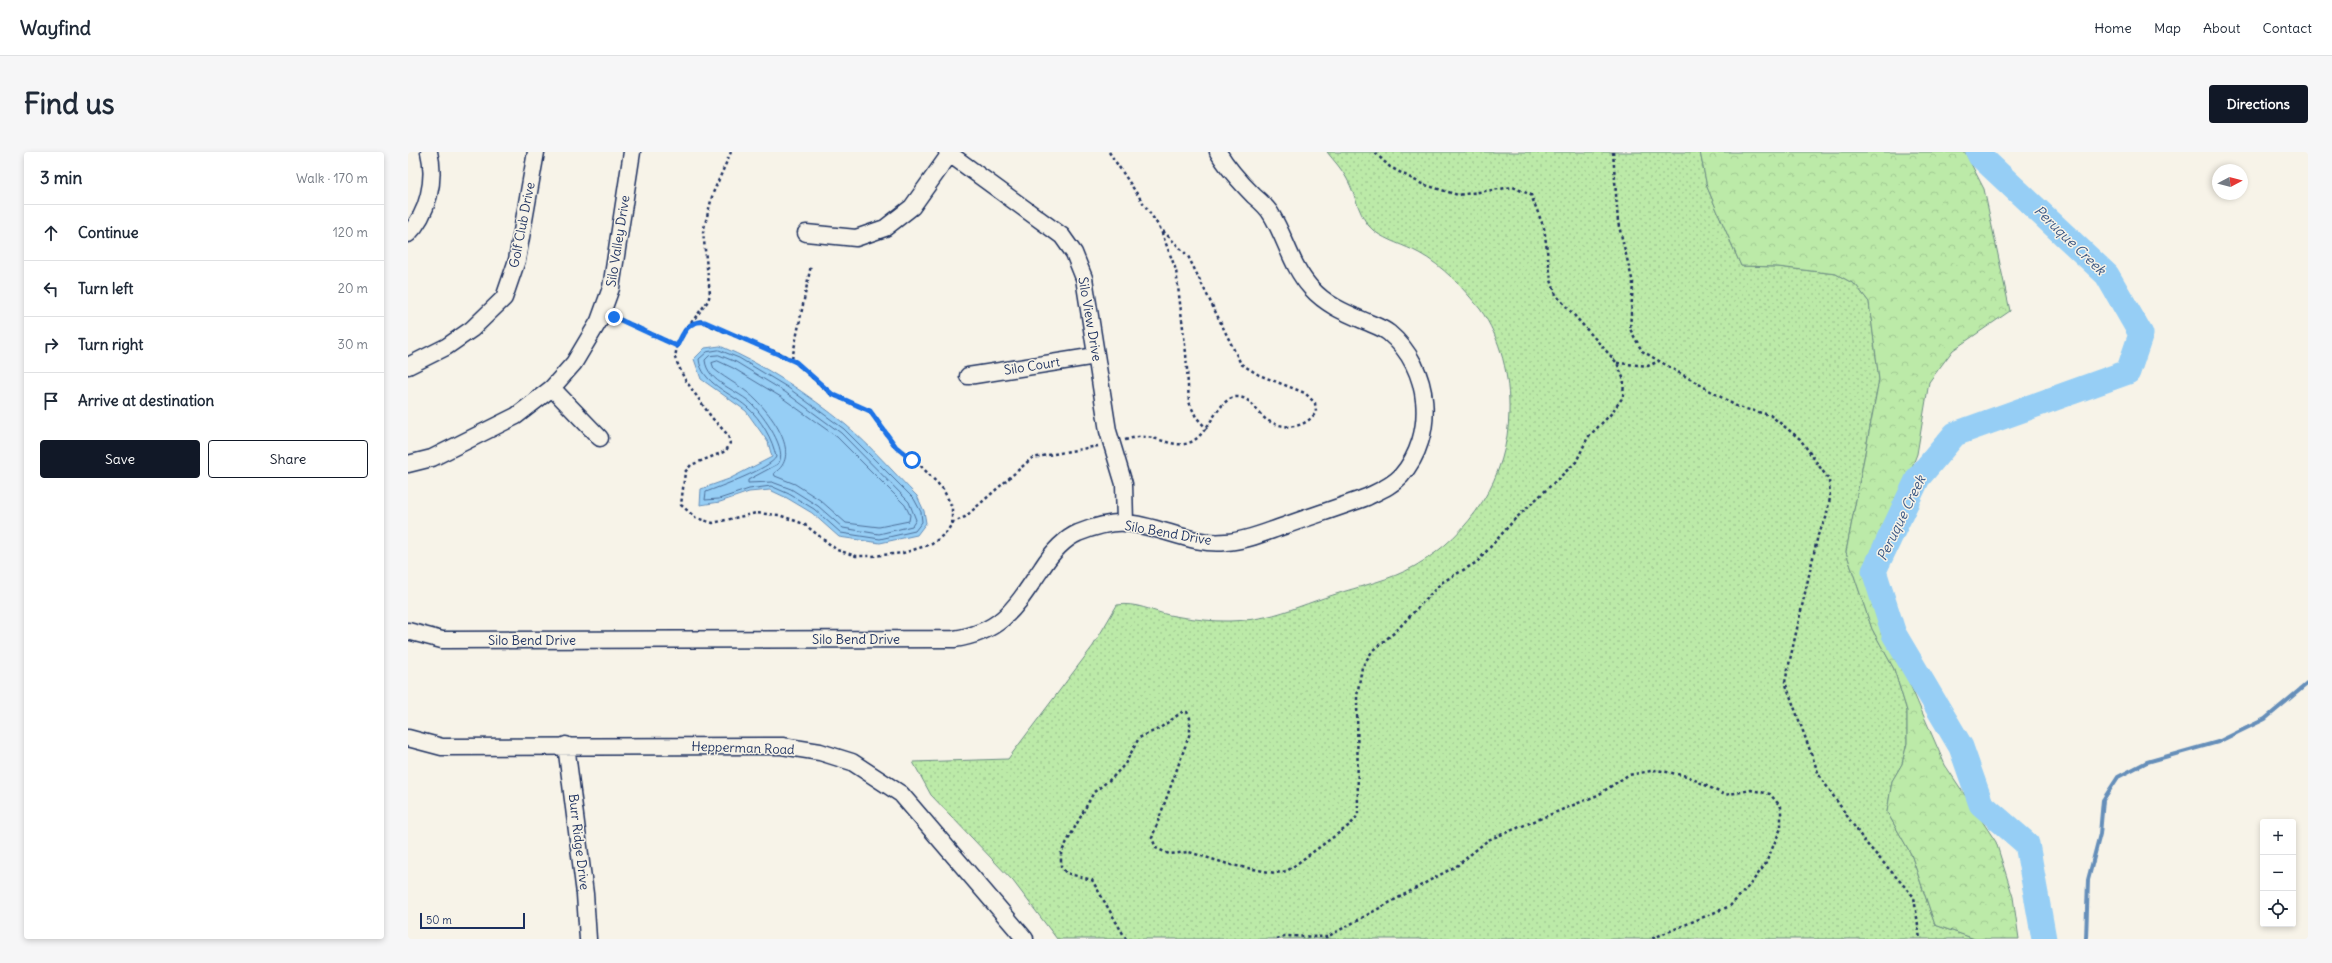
<!DOCTYPE html>
<html lang="en">
<head>
<meta charset="utf-8">
<style>
  :root { --surface:#fff; --page:#f6f6f7; --text:#1f2937; --muted:#747a83; --line:#e0e1e3; --accent:#111827 }
  body { margin:0; font-family:Delius,sans-serif; background:var(--page); color:var(--text) }
  .controls { position:absolute; right:12px; bottom:12px; display:grid; overflow:hidden; border-radius:4px; box-shadow:0 2px 6px #0003 }
  .controls button { width:36px; height:36px; display:grid; place-items:center; padding:0; border:0; border-bottom:1px solid var(--line); background:var(--surface); color:var(--text); font:20px sans-serif }
  .compass { position:absolute; left:1804px; top:12px; width:36px; height:36px; border-radius:50%; background:var(--surface); box-shadow:0 2px 6px #0003; rotate:83deg }
  .scale { position:absolute; left:12px; bottom:10px; width:105px; box-sizing:border-box; padding-left:4px; border:2px solid #1b2f5e; border-top:0; font-size:11px; line-height:14px; white-space:nowrap; color:#1b2f5e; -webkit-text-stroke:3px #f7f3e8; paint-order:stroke }
  .stop { position:absolute; width:12px; height:12px; margin:-9px; border:3px solid #1a73e8; border-radius:50%; background:#fff }
  .stop.end { background:#1a73e8; border-color:#fff; box-shadow:0 1px 4px #0008 }
  .list { margin:0; padding:0; list-style:none }
  h2 { display:flex; justify-content:space-between; align-items:center; height:52px; margin:0; padding:0 16px; font-size:17px }
  h2 small { font-size:13px; font-weight:400; color:var(--muted) }
  .list li { display:grid; grid-template-columns:26px 1fr auto; gap:12px; align-items:center; box-sizing:border-box; height:56px; padding:0 16px; border-top:1px solid var(--line) }
  .list b { display:block; font-size:15px; white-space:nowrap }
  .list em { font-size:13px; font-style:normal; color:var(--muted) }
  .actions { display:flex; gap:8px; padding:12px 16px }
  .actions a { flex:1; padding:9px 0; border:1px solid var(--accent); border-radius:4px; text-align:center; font-size:14px; color:var(--accent) }
  .actions .main { background:var(--accent); color:#fff }
  .icon { flex:none; width:22px; height:22px; fill:none; stroke:currentColor; stroke-width:2; stroke-linecap:round; stroke-linejoin:round }
  .map { position:relative; flex:none; width:1900px; height:787px; overflow:hidden; border-radius:4px }
  header { display:flex; align-items:center; gap:24px; box-sizing:border-box; height:56px; padding:0 20px; background:var(--surface); border-bottom:1px solid var(--line) }
  header strong { font-size:19px }
  nav { display:flex; gap:22px; margin-inline-start:auto; font-size:14px }
  .intro { display:flex; align-items:center; justify-content:space-between; box-sizing:border-box; height:96px; padding:0 24px }
  h1 { margin:0; font-size:28px }
  .button { padding:10px 18px; border-radius:4px; background:var(--accent); color:#fff; font-size:14px; font-weight:700 }
  main { display:flex; gap:24px; padding:0 24px }
  aside { flex:1; background:var(--surface); border-radius:4px; box-shadow:0 2px 6px #0003 }
  .map>svg:first-child { display:block }
  .grass { fill:url(#grass-dots); stroke:#6c8c83 }
  .forest { fill:url(#forest-crowns); stroke:#6c8c83 }
  .water { fill:#96cef5; stroke:#658eb9 }
  .lines { fill:none; stroke-linecap:round; stroke-linejoin:round }
  .shore { stroke:#4c6f9a; stroke-width:1 }
  .stream { stroke:#658eb9; stroke-width:4 }
  .river { stroke:#96cef5; stroke-width:25 }
  .street-casing { stroke:#1b2f5e; stroke-width:19 }
  .path { stroke:#1b2f5e; stroke-width:2.5; stroke-dasharray:3 3; stroke-linecap:butt }
  .street { stroke:#f7f3e8; stroke-width:16 }
  .route { stroke:#1a73e8; stroke-width:5 }
  .labels { text-anchor:middle; dominant-baseline:central; stroke-width:3; stroke-linejoin:round; paint-order:stroke }
  .street-label { font-size:13px; fill:#1b2f5e; stroke:#f7f3e8 }
  .water-label { font-size:14px; font-style:italic; fill:#3a5784; stroke:#f7f3e8 }
</style>
</head>
<body>
<header>
<strong>Wayfind</strong>
<nav><a>Home</a><a>Map</a><a>About</a><a>Contact</a></nav>
</header>
<div class="intro"><h1>Find us</h1><a class="button">Directions</a></div>
<main>
<aside>
<h2>3 min<small>Walk · 170 m</small></h2>
<ul class="list">
<li><svg class="icon" aria-label="ahead" viewBox="0 0 24 24"><path d="M12 20V5M6 11l6-6 6 6"/></svg><div><b>Continue</b></div><em>120 m</em></li>
<li><svg class="icon" aria-label="left" viewBox="0 0 24 24"><path d="M17 20v-9H6M10 6l-5 5 5 5"/></svg><div><b>Turn left</b></div><em>20 m</em></li>
<li><svg class="icon" aria-label="right" viewBox="0 0 24 24"><path d="M7 20v-9h11M14 6l5 5-5 5"/></svg><div><b>Turn right</b></div><em>30 m</em></li>
<li><svg class="icon" aria-label="arrive" viewBox="0 0 24 24"><path d="M6 21V4h12l-3 4 3 4H6"/></svg><div><b>Arrive at destination</b></div></li>
</ul>
<div class="actions"><a class="main">Save</a><a>Share</a></div>
</aside>
<div class="map">
<svg width="1900" height="787" viewBox="0 0 1900 787">
  <defs>
    <pattern id="grass-dots" width="8" height="8" patternUnits="userSpaceOnUse"><rect width="8" height="8" fill="#bceaa8"/><path d="M2 2h.1M6 6h.1" fill="none" stroke="#a1c993" stroke-width="1.8" stroke-linecap="round"/></pattern>
    <pattern id="forest-crowns" width="20" height="18" patternUnits="userSpaceOnUse"><rect width="20" height="18" fill="#bceaa8"/><path d="M2 6a3 3 0 1 1 6 0M12 15a3 3 0 1 1 6 0" fill="none" stroke="#a1c993"/></pattern>
  </defs>
  <rect width="100%" height="100%" fill="#f7f3e8"/>
  <filter id="ink" filterUnits="userSpaceOnUse"><feTurbulence type="fractalNoise" baseFrequency=".025" numOctaves="2"/><feDisplacementMap in="SourceGraphic" scale="8" xChannelSelector="R" yChannelSelector="G"/><feConvolveMatrix kernelMatrix="1 2 1 2 8 2 1 2 1" color-interpolation-filters="sRGB"/></filter>
  <g filter="url(#ink)">
    <path class="grass" d="M 919,0 L 1292,0 L 1299,35 L 1333,114 L 1370,115 L 1428,122 L 1448,133 L 1461,150 L 1471,228 L 1438,400 L 1464,477 L 1486,517 L 1499,559 L 1499,591 L 1494,612 L 1484,629 L 1479,660 L 1503,702 L 1527,773 L 1567,787 L 649,787 L 605,729 L 523,643 L 505,610 L 600,607 L 685,494 L 709,453 C 728,450 743,459 761,463 C 793,469 825,472 857,465 C 880,460 902,450 925,443 C 952,434 983,428 1007,414 C 1063,382 1100,325 1101,260 C 1102,226 1093,186 1072,157 C 1055,136 1035,114 1011,101 C 996,93 979,89 966,79 C 951,67 948,43 939,27 C 934,17 926,9 919,0 Z"/>
    <path class="forest" d="M 1292,0 L 1557,0 L 1576,37 L 1602,159 L 1545,198 L 1521,230 L 1509,302 L 1477,385 L 1455,415 L 1474,468 L 1537,613 L 1588,690 L 1605,745 L 1611,787 L 1567,787 L 1527,773 L 1503,702 L 1479,660 L 1484,629 L 1494,612 L 1499,591 L 1499,559 L 1486,517 L 1464,477 L 1438,400 L 1471,228 L 1461,150 L 1448,133 L 1428,122 L 1370,115 L 1333,114 L 1299,35 Z"/>
    <path class="water" d="M 312,194 C 357,213 400,242 438,273 C 463,294 486,321 509,344 L 516,359 L 518,371 L 509,383 L 472,391 L 431,385 L 404,361 L 379,346 L 362,338 L 341,340 L 312,350 L 292,353 L 293,337 L 321,327 L 364,305 L 360,290 L 338,259 L 293,227 L 286,207 L 297,196 Z"/>
    <g class="lines">
      <path class="shore" d="M 311,198 L 331,206 L 379,235 L 436,277 L 506,347 L 513,360 L 514,370 L 507,379 L 472,387 L 433,381 L 406,357 L 381,342 L 363,334 L 341,337 L 311,347 L 297,348 L 298,340 C 311,335 363,316 368,305 C 365,288 353,267 339,255 C 323,241 293,231 291,207 L 299,200 Z
        M 311,203 L 328,210 L 377,240 L 433,281 L 501,350 L 508,368 L 504,374 L 471,382 L 435,376 L 410,354 L 383,337 L 364,330 L 340,331 L 340,328 L 370,312 C 381,298 355,264 345,253 C 331,238 299,231 297,208 L 301,204 Z
        M 310,209 L 325,216 L 373,245 L 429,285 L 497,353 L 502,363 L 501,369 L 471,375 L 438,371 L 412,348 L 387,332 L 367,324 L 366,321 C 394,304 365,265 349,249 C 337,236 319,228 306,217 L 304,211 Z"/>
      <path class="stream" d="M 1678,787 L 1680,728 L 1692,682 L 1695,648 L 1710,625 L 1739,610 L 1810,590 L 1857,567 L 1900,531"/>
      <path class="river" d="M 1570,0 L 1572,4 L 1699,123 L 1733,182 L 1720,220 L 1547,282 L 1510,326 L 1466,419 L 1486,482 L 1553,595 L 1573,652 L 1619,692 L 1636,787"/>
      <defs>
        <path id="street" d="M 539,0 L 654,84 L 666,101 L 676,126 L 700,279 L 716,332 L 717,371
          M 398,81 L 448,86 L 477,76 L 504,55 L 541,3
          M 0,82 C 20,62 28,28 21,0
          M 0,214 L 38,195 L 64,177 L 96,146 L 109,108 L 128,0
          M 560,224 L 688,204
          M 144,236 L 192,286
          M 0,312 L 24,306 L 108,264 L 144,236 L 166,211 L 191,169 L 203,136 L 224,0
          M 0,479 L 34,488 L 546,487 C 595,480 608,454 634,416 C 643,402 654,388 670,381 C 683,376 703,370 717,371 C 751,373 784,394 818,390 C 838,389 858,380 876,374 C 904,364 932,355 959,345 C 971,339 984,334 993,324 C 1029,283 1023,216 981,181 C 975,176 966,173 959,170 C 938,161 918,153 903,136 C 883,114 878,86 863,62 C 859,55 852,49 846,44 C 832,30 820,17 810,0
          M 0,586 L 34,595 L 374,594 L 412,600 L 444,610 L 493,642 L 617,787
          M 158,593 L 177,742 L 180,787"/>
      </defs>
      <use href="#street" class="street-casing"/>
      <path class="path" d="M 701,0 L 752,76 L 768,118 L 778,201 L 781,250 L 788,265 L 799,277
        M 1205,0 L 1210,70 L 1225,131 L 1222,177 L 1234,199 L 1330,255 L 1362,263 L 1392,287 L 1421,328 L 1422,346 L 1418,366 L 1410,383 L 1377,530 L 1411,623 L 1457,690 L 1506,745 L 1512,787
        M 207,165 L 269,194
        M 292,169 L 384,207 L 423,242 L 462,259 L 488,295 L 510,311 L 535,337 L 544,355 L 544,371 L 539,380 L 524,392 L 495,401 L 464,404 L 448,404 L 429,398 L 396,372 L 371,363 L 348,361 L 305,371 L 288,366 L 273,353 L 277,320 L 283,313 L 318,299 L 322,291 L 320,283 L 304,266 L 276,226 L 267,206 L 269,194 L 278,176 L 283,172 Z
        M 283,171 L 300,149 L 302,142 L 295,80 L 305,41 L 323,0
        M 384,207 L 403,113
        M 1209,211 L 1240,214 L 1251,209
        M 717,288 C 724,286 731,284 738,285 C 753,286 770,298 785,289 C 802,279 811,245 829,245 C 844,245 848,261 859,268 C 876,278 897,277 908,260 L 907,251 L 897,241 L 851,223 L 833,212 L 780,104 L 752,76
        M 544,371 L 557,365 L 624,306 L 690,294
        M 718,787 L 684,728 L 658,721 L 653,714 L 653,701 L 686,640 L 704,626 L 717,612 L 731,586 L 752,576 L 774,560 L 779,560 L 782,566 L 782,581 L 744,686 L 748,696 L 761,702 L 781,700 L 823,713 L 867,721 L 879,719 L 943,672 L 950,663 L 949,544 L 954,515 L 965,498 L 987,480 L 1033,431 L 1069,410 L 1107,367 L 1168,310 L 1180,285 L 1202,263 L 1215,245 L 1216,228 L 1209,211 L 1148,143 L 1143,128 L 1136,76 L 1123,43 L 1105,35 L 1050,43 L 1014,32 L 982,15 L 966,0
        M 869,787 L 876,784 L 919,785 L 1050,713 L 1080,688 L 1190,643 L 1220,623 L 1249,618 L 1279,624 L 1317,643 L 1343,638 L 1362,642 L 1373,655 L 1373,676 L 1357,713 L 1340,735 L 1322,754 L 1243,787"/>
      <use href="#street" class="street"/>
    </g>
  </g>
  <g class="lines" filter="url(#ink)">
    <path class="route" d="M 206,165 L 269,194 C 275,181 280,168 297,170 L 388,210 L 424,242 L 462,259 L 488,295 L 504,308"/>
  </g>
  <g class="labels">
    <g class="street-label">
      <text transform="translate(114 73) rotate(-79)">Golf Club Drive</text>
      <text transform="translate(210 89) rotate(-81)">Silo Valley Drive</text>
      <text transform="translate(682 167) rotate(80)">Silo View Drive</text>
      <text transform="translate(624 214) rotate(-9)">Silo Court</text>
      <text transform="translate(760 381) rotate(10)">Silo Bend Drive</text>
      <text x="448" y="487">Silo Bend Drive</text>
      <text x="124" y="488">Silo Bend Drive</text>
      <text transform="translate(335 596) rotate(2)">Hepperman Road</text>
      <text transform="translate(171 690) rotate(83)">Burr Ridge Drive</text>
    </g>
    <g class="water-label">
      <text transform="translate(1662 88) rotate(44)">Peruque Creek</text>
      <text transform="translate(1493 366) rotate(-64)">Peruque Creek</text>
    </g>
  </g>
</svg>
<div class="controls">
<button>+</button>
<button>−</button>
<button><svg class="icon" aria-label="locate" viewBox="0 0 24 24"><circle cx="12" cy="12" r="6"/><path d="M12 2v4M12 18v4M2 12h4M18 12h4"/></svg></button>
</div>
<svg class="compass" viewBox="-18 -18 36 36"><path d="M0-13l5 13h-10z" fill="#e53935"/><path d="M0 13l5-13h-10z" fill="#747a83"/></svg>
<div class="scale">50 m</div>
<div class="stop" style="left:504px;top:308px"></div>
<div class="stop end" style="left:206px;top:165px"></div>
</div>
</main>
</body>
</html>
